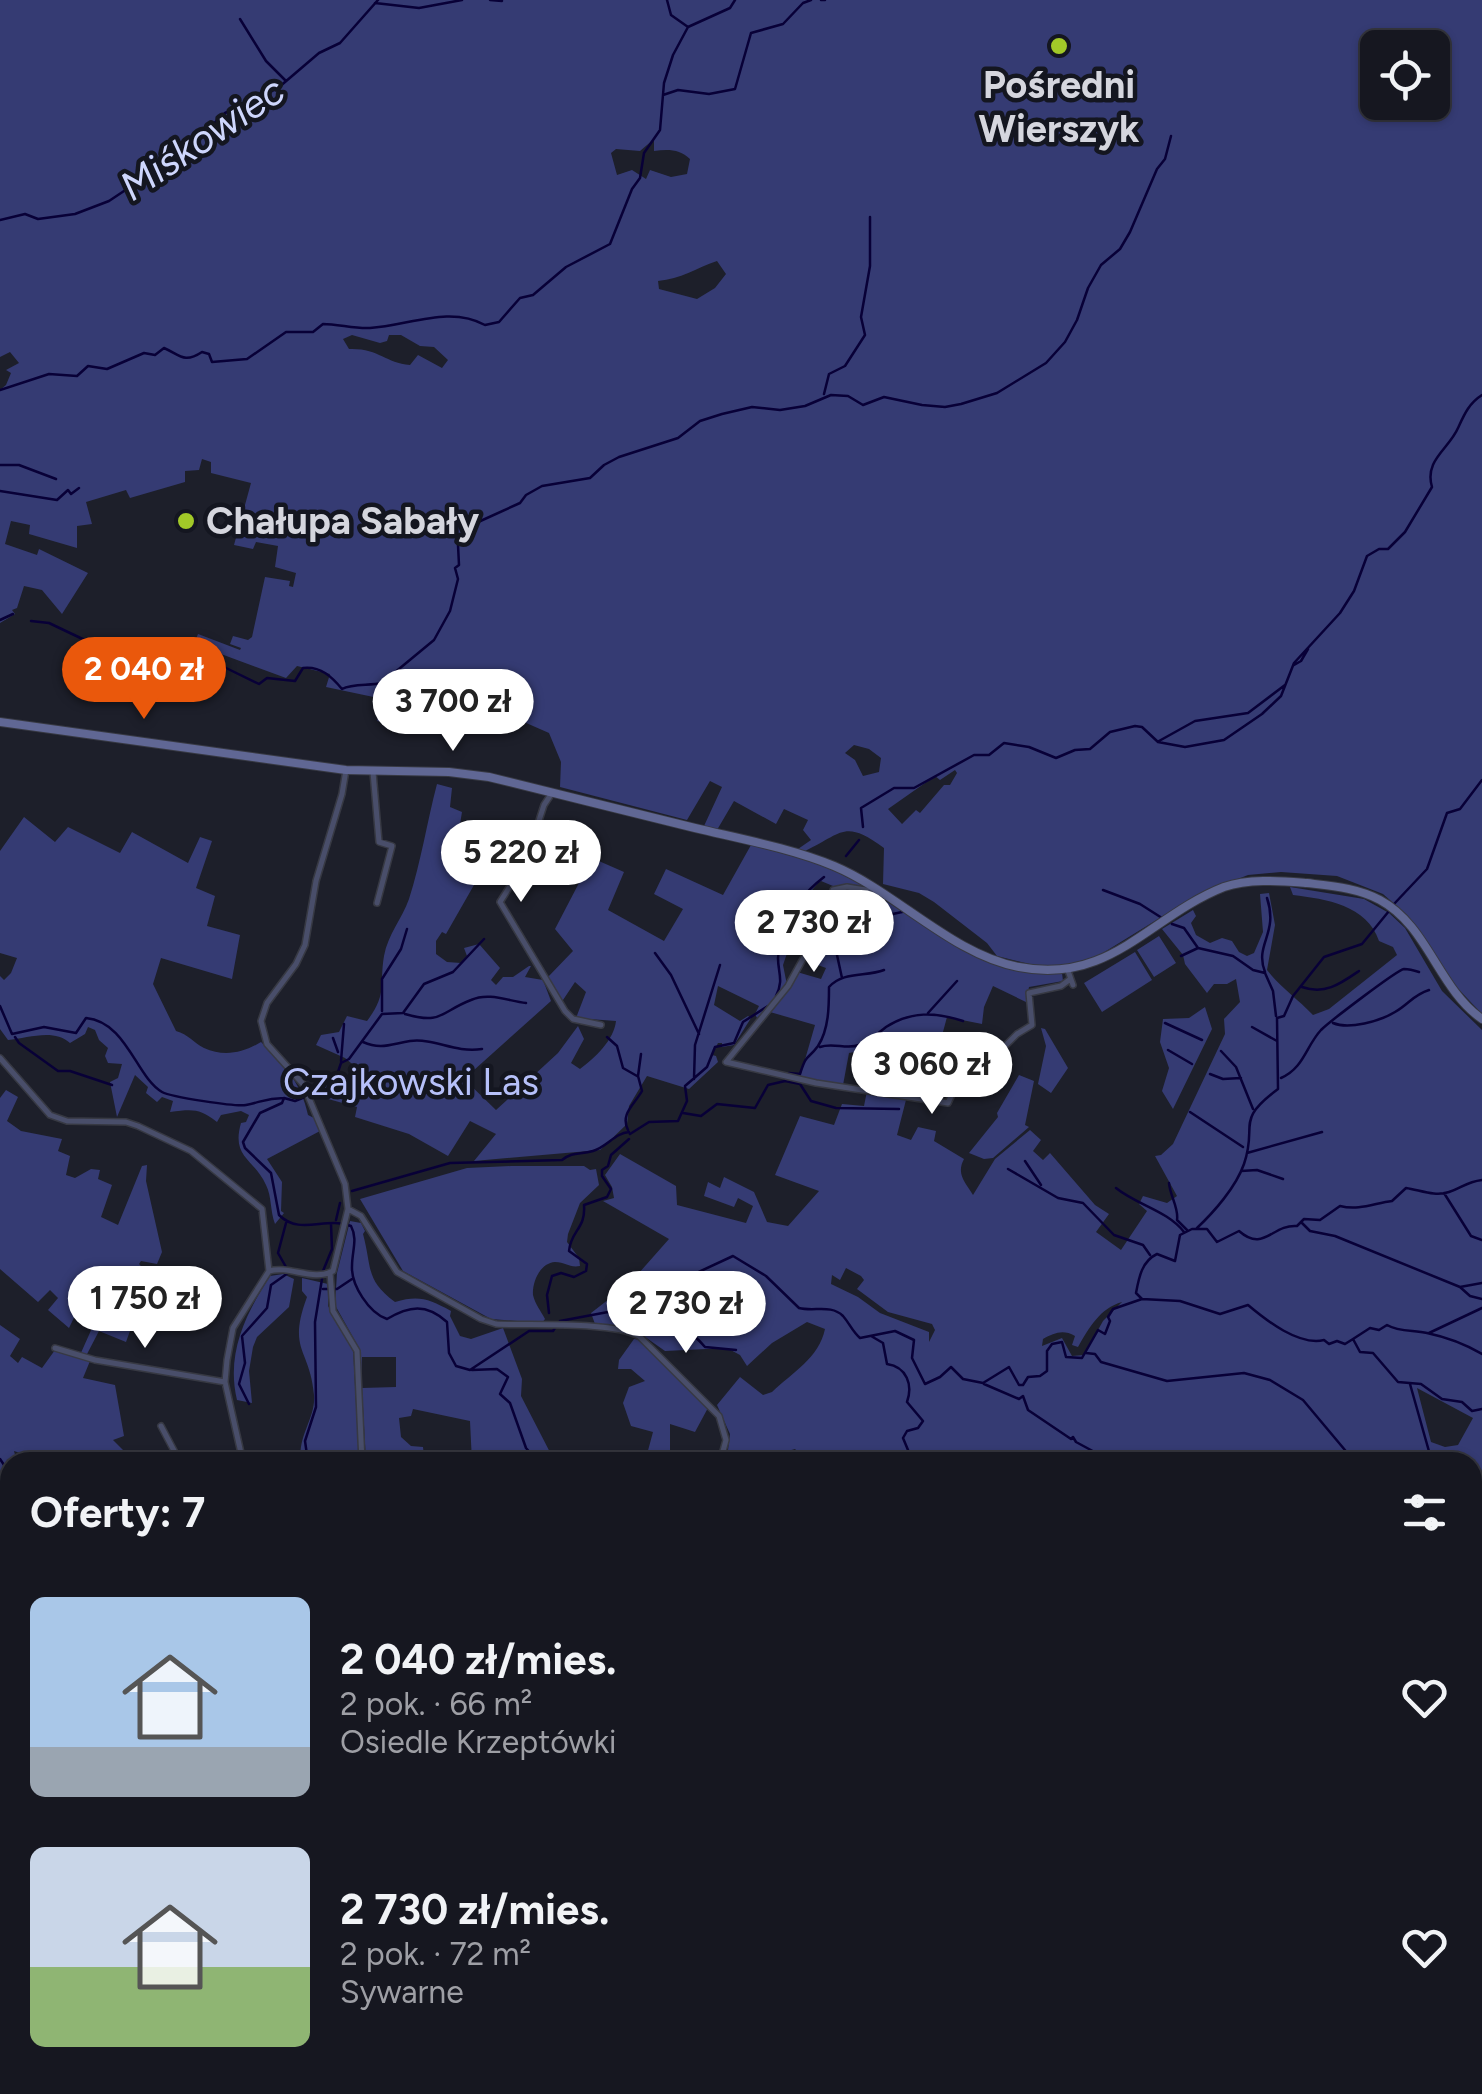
<!DOCTYPE html>
<html lang="pl">
<meta charset="utf-8">
<style>
:root{--surface:#161720;--page:#23242d;--text:#f1f3f6;--muted:#9e9fa5;--line:#35363e;--accent:#ea580c}
body{margin:0;font-family:Figtree,sans-serif;background:var(--page);color:var(--text);height:100vh;display:flex;flex-direction:column;font-size:38px;white-space:nowrap}
*{box-sizing:border-box;margin:0}
p{font-size:32px;color:var(--muted)}
.icon{flex:none;width:55px;height:55px;fill:none;stroke:currentColor;stroke-width:2;stroke-linecap:round;stroke-linejoin:round}
.map{position:relative;flex:1;overflow:hidden}
.drawer{position:absolute;left:0px;top:1452px;width:1482px;height:642px;display:flex;flex-direction:column;background:var(--surface);border-radius:30px 30px 0 0;box-shadow:0 2px 8px #0004,0 0 0 2px var(--line)}
.drawer>*{flex:none}
.buttons{position:absolute;left:1360px;top:30px;display:grid;gap:20px}
.buttons a{display:grid;place-items:center;width:90px;height:90px;border-radius:15px;background:var(--surface);box-shadow:0 2px 8px #0004,0 0 0 2px var(--line);font-size:50px}
.price{position:absolute;translate:-50% -85px;padding:0 22px;border-radius:35px;background:#fff;color:#222;font-size:32px;line-height:65px;filter:drop-shadow(0 2px 5px #0008)}
.price::after{content:'';position:absolute;left:50%;top:60px;width:30px;height:22px;margin-left:-15px;background:inherit;clip-path:polygon(0 0,100% 0,50% 100%)}
.price.on{background:var(--accent);color:#fff}
ul{padding:0;list-style:none}
li{display:flex;align-items:center;gap:30px;height:250px;padding:0 30px}
li span{display:grid;place-items:center;flex:none;width:280px;height:200px;border-radius:15px;color:#555}
li>.icon{margin-inline-start:auto}
span .icon{width:120px;height:120px;fill:#fffc;stroke-width:1}
li b{font-size:42px}
h2{display:flex;justify-content:space-between;align-items:center;height:120px;padding:0 30px;font-size:42px}
.map>svg:first-child{display:block}
.green{fill:#353b73;fill-rule:evenodd}
.lines{fill:none;stroke-linecap:round;stroke-linejoin:round}
.stream{stroke:#080037;stroke-width:2.5}
.minor-casing{stroke:#373943;stroke-width:8}
.tertiary-casing{stroke:#373943;stroke-width:9}
.secondary-casing{stroke:#373943;stroke-width:10}
.minor{stroke:#494e6a;stroke-width:5}
.tertiary{stroke:#494e6a;stroke-width:6}
.secondary{stroke:#606794;stroke-width:8}
.poi-dot{fill:#a2c928;stroke:#141620;stroke-width:4}
.labels{text-anchor:middle;dominant-baseline:central;stroke-width:9;stroke-linejoin:round;paint-order:stroke}
.poi-label{font-size:38px;font-weight:bold;fill:#d5d6de;stroke:#141620}
.park-label{font-size:38px;fill:#b6c0f9;stroke:#141620}
.water-label{font-size:40px;font-style:italic;fill:#ced6fc;stroke:#141620}
</style>
<div class="map">
<svg width="1482" height="2094" viewBox="0 0 1482 2094">
<rect width="100%" height="100%" fill="#1d1f2a"/>
<path class="green" d="M0,0H1482V1014L1450,980L1407,915L1383,894L1337,876L1281,872L1248,875L1197,895L1098,956L1069,964L1042,967L997,956L987,943L934,902L919,893L883,884L884,848C844,819 843,833 805,851L798,849L811,840L803,830L808,820L784,809L776,824L734,801L717,830L704,826L722,787L710,781L687,820L560,787L561,762L549,733L437,684L427,690L407,727L377,721L383,699L326,687L330,674L297,666L286,678L194,644L198,634L240,650L241,648L230,644L233,636L248,640L252,637L265,577L290,581L289,586L293,587L296,573L275,567L278,546L256,542L253,549L234,545L251,483L211,473V462L202,459L199,470L185,471V482L130,498L126,490L86,502L92,524L77,526V548L29,534L30,525L11,521L5,544L37,555L39,549L88,573L62,614L42,590L24,586L17,608L12,610L15,614L0,623V390L6,385L11,373L6,370L19,363L10,352L0,357ZM1378,48H1432V102H1378ZM654,139V151C668,149 680,149 690,159L687,174L671,177L650,170L646,179L632,170L617,175L611,153L616,149L640,151ZM717,261L726,274L715,288L697,299L659,289L658,281C681,279 696,268 717,261ZM352,335L380,343L387,341L389,335H401L420,346L434,347L448,360L442,368L418,355L410,365C385,363 379,348 349,349L343,339ZM854,745L869,749L881,758L879,772L863,776L855,760L845,753ZM955,770L957,773L950,785H944L920,813L916,810L902,824L888,809L935,776L940,780Z
M437,784L452,788L450,807L462,812L460,824L483,831L482,850L467,860L463,874L471,880L483,857H490L446,934L442,932L436,941V954L447,962L461,963L467,956L464,948L479,944L500,968L491,980L496,985L503,977H513L529,966H531L525,977L543,980L551,1001L464,1079L496,1110L558,1053L578,1026L584,1039L571,1063L580,1069C595,1058 614,1040 616,1021L576,1018L586,992L575,982L561,1003L548,977L573,951L555,929L592,858L624,872L608,910L664,941L683,909L654,894L666,869L723,895L751,845L818,863L874,890L833,886L821,881L818,883L802,902L827,907L813,937L794,933L783,965L787,985L757,1018L755,1014L759,1006L718,986L714,1005L740,1021L748,1016L751,1018L734,1045L722,1047V1043H718L712,1055L716,1056L718,1062L689,1089L647,1076L629,1106L627,1124L600,1150L474,1161L496,1134L470,1121L448,1156L409,1134L355,1117L357,1107L321,1097L329,1078L350,1082L357,1068L345,1058L316,1045L321,1035L339,1032L347,1016L367,1021C388,993 379,985 384,956C388,934 402,919 409,899C421,862 427,822 437,784Z
M24,817L55,842L68,827L120,853L132,832L188,863L200,837L212,841L196,888L215,896L207,926L240,935L232,979L161,958L153,984L176,1031C188,1034 194,1043 204,1048C224,1057 243,1053 261,1042C284,1065 301,1082 308,1115L314,1118L320,1131L267,1159L282,1182L281,1211L284,1213L275,1224C270,1211 272,1197 266,1185C254,1158 231,1158 241,1123L246,1122L249,1115L241,1111L221,1115L217,1122C199,1109 195,1109 170,1112L173,1101L162,1097L157,1102L146,1093L148,1087L135,1075L117,1117L110,1082L118,1078L122,1064L108,1063L105,1056L108,1048L99,1040L95,1030L88,1027L85,1034L70,1043C54,1028 28,1038 8,1040L0,1029V976L4,980L11,973L17,958L0,953V851Z
M1290,887L1364,899L1389,913L1405,928L1442,991L1482,1030V1485L1473,1477L1472,1462H808L795,1449L788,1451L785,1462H737L727,1458L730,1434L717,1405L740,1377L763,1395L772,1392C792,1373 819,1358 825,1329L807,1322L772,1343L747,1366L740,1355L727,1348L665,1351L631,1327L595,1324L591,1313L631,1282L669,1239L603,1201L614,1198L612,1187L605,1175L620,1154L676,1186L677,1205L746,1223L753,1206L738,1198L734,1207L704,1196L708,1182L720,1188L724,1177L754,1192L767,1222L788,1226L819,1191L775,1175L800,1116L834,1125L842,1104L864,1106L867,1091L907,1096L897,1135L911,1140L918,1127L936,1131L934,1141L964,1159C956,1174 965,1182 973,1195L995,1159L1030,1130L1041,1140L1033,1151L1043,1160L1050,1153L1095,1205L1109,1214L1096,1232L1121,1250L1147,1211L1139,1204L1143,1196L1167,1203L1177,1196L1155,1156L1161,1155L1173,1144L1225,1034L1224,1019L1240,1002L1236,979L1227,984H1214L1207,993L1185,964L1183,955L1162,929L1193,910L1196,916L1191,923L1196,935L1210,943L1222,938L1232,941L1239,952L1247,956L1254,953L1263,932L1260,894L1269,893L1275,925L1267,970C1281,988 1298,999 1313,1015L1329,1009L1397,955L1393,947L1379,941C1367,905 1326,899 1293,895ZM846,1268L861,1276L864,1280L857,1289L888,1312L932,1324L935,1330L929,1342V1332L880,1313L858,1297L831,1284L832,1275L840,1280ZM1122,1302L1103,1321L1084,1355L1072,1356L1062,1338L1042,1346L1043,1339C1054,1333 1063,1329 1075,1336L1072,1345L1078,1347C1089,1328 1100,1308 1122,1302ZM1417,1388L1473,1418L1458,1445L1445,1447L1431,1442Z
M840,888C899,894 939,941 993,964C1015,973 1038,973 1062,973L1063,981L1029,987L1026,1002L993,986L984,1007L982,1024L947,1017L926,1095L870,1088L876,1048L849,1053L843,1085L800,1077L815,1025L770,1012L797,972L821,979L826,968L804,960L815,938L848,943L863,933L862,930L842,924L843,910L831,907L832,897Z
M1159,936L1176,963L1154,977L1137,950Z
M1135,952L1152,980L1102,1012L1084,983Z
M1205,1007L1212,1029L1173,1109L1162,1091L1169,1068L1160,1042L1163,1019L1189,1018Z
M1041,1028L1045,1029L1068,1068L1051,1093L1038,1084L1046,1046Z
M1019,1075L1034,1081L1025,1125L1029,1127L993,1158L984,1159L969,1153L998,1117L997,1113Z
M6,1090L18,1097L7,1121L21,1131L62,1139L58,1151L70,1156L66,1175L75,1178L91,1169L100,1170L98,1179L112,1185L101,1217L118,1225L142,1166L147,1165L146,1181L162,1252L157,1264L141,1261L139,1264L144,1269L143,1278L162,1290L150,1315L163,1320L177,1303L206,1311L202,1328L179,1322L175,1329L162,1325L160,1329L134,1320L126,1342L99,1331L86,1356L80,1355L105,1299L87,1291L69,1328L48,1310L58,1298L50,1290L38,1302L0,1269V1098Z
M511,1166H584L590,1170L596,1169L599,1185L580,1203L568,1234L567,1242L579,1258L580,1266C569,1268 566,1262 555,1262C540,1263 532,1282 533,1295C535,1304 541,1311 545,1319L542,1323L491,1319L403,1271L360,1199L467,1168Z
M350,1221L361,1223L365,1231L363,1234C372,1267 365,1280 395,1302C419,1295 429,1299 451,1311L450,1316L460,1336L471,1339L503,1328L522,1379L521,1396L555,1462H472L470,1421L413,1409L411,1416L399,1418L401,1437L411,1446L423,1447L424,1456L390,1462L388,1453L368,1456V1462H366L362,1388L396,1387V1357H362L361,1383L359,1348L335,1305L337,1273Z
M283,1274L294,1279L289,1307L257,1337L253,1347L249,1371L252,1403L237,1400C226,1354 245,1315 270,1276Z
M302,1278L328,1284V1306L353,1348L359,1462H301C297,1436 316,1418 314,1395C310,1348 287,1351 307,1297L302,1291Z
M0,1325L20,1339L10,1356L18,1363L22,1357L42,1368L55,1350L90,1361L83,1378L115,1385L124,1436L113,1440L131,1458L129,1462H29L26,1455L14,1451L17,1462H10V1490L0,1482Z
M634,1339L640,1340L709,1406L695,1432L670,1424V1462H656L646,1458L653,1432L631,1426L623,1403L629,1387L645,1381L631,1369H618L619,1360Z
M1472,1667L1482,1673V1759L1473,1754Z
M10,1768V1931L3,1929L0,1933V1775Z
M1479,1789L1482,1792V2094H1257L1252,2085H1472V1794Z
M62,2085H278L282,2090L279,2094H63L57,2090Z
M1118,2085H1200L1204,2087L1186,2094H1122Z"/>
<g class="lines">
<path class="stream" d="M490,0L502,1
M667,0L671,15L688,27
M821,0H825
M375,3L419,8L462,0
M240,19L266,61L286,81
M663,95L678,90L709,94L735,89L751,33L783,24L803,3L811,0
M134,185L153,174
M0,220L25,214L38,219L75,214L109,201L187,149L225,113L278,88L319,53L340,43L378,0
M0,390L49,374L77,376L88,366L107,369L144,353L155,355L164,348C180,355 184,364 202,352L209,354L212,362L247,359L286,332H313L323,324C338,324 355,329 370,328C408,326 449,305 485,325L499,322L520,298L533,295L566,267L610,244L632,189L640,178L644,153L660,130L664,83L673,55L688,27L730,8L735,0
M824,394L829,374L845,366L865,335L861,317L870,266V217
M0,465H19L56,479
M0,491L57,500L68,490L71,494L79,488
M0,620L13,614
M31,621L49,623L91,643L102,657L114,663L123,675L126,689L148,686
M1294,665L1301,661L1308,649
M156,688L162,679L183,673L189,679L203,678L224,667L259,684L267,678L295,681L303,668C321,666 332,677 342,689C353,683 369,686 382,683L434,640L450,611L458,579L455,568L459,565L458,545L465,528L520,503L526,495L542,486L590,478L604,465L619,457L678,438L700,421L722,414L752,407L780,410L805,406L831,395L848,396L863,405L884,397L922,405L945,407L961,404L997,393L1046,363L1065,342L1077,320L1088,288L1101,265L1120,249L1130,232L1157,169L1165,159L1171,136
M1159,741L1195,721L1248,713L1285,685
M863,827L861,808L894,788H914L974,755H989L1004,743L1029,747L1056,758L1075,750L1090,749L1110,732L1135,726L1142,727L1158,742L1185,747L1224,740L1262,714L1281,696L1294,663L1340,613L1354,591L1367,556L1379,549H1388L1405,532L1432,487C1424,460 1449,449 1458,428C1464,415 1469,403 1482,395
M846,856L859,840
M1103,890L1140,904L1162,918
M1394,904L1427,869L1447,813L1460,809L1482,780
M1172,924L1184,928L1198,948L1233,956L1253,970L1265,973L1273,991L1276,1016
M655,953L671,975L699,1034
M1181,956L1198,948
M1265,972C1254,944 1279,934 1267,898
M842,978L837,955L864,930L865,920L902,912
M1302,987C1325,995 1340,984 1359,971
M776,996C784,980 778,973 778,958C778,944 788,940 791,929C798,902 801,895 824,877
M0,1006L12,1034L44,1027L76,1033L86,1018C127,1022 136,1077 162,1092C171,1097 236,1107 246,1105C262,1102 265,1098 284,1098L282,1103L260,1113L243,1142L245,1148L271,1173L279,1215C300,1236 326,1216 351,1226C358,1239 352,1251 352,1266C351,1285 369,1313 387,1319C409,1306 426,1303 447,1322L449,1353L456,1366L470,1370L529,1331H553L555,1328
M382,1011V979L401,949L407,929
M928,1013L957,981
M405,1014C442,1025 440,1012 471,1000C489,992 508,1001 526,1003
M1165,1023L1202,1040
M1333,1023C1349,1030 1380,1021 1395,1012C1409,1004 1413,995 1429,990
M1252,1027L1277,1041
M15,1037L19,1043L58,1071H70L112,1085
M607,1037L617,1046L623,1068L637,1076
M333,1038L338,1052
M363,1042C381,1050 391,1044 410,1041C436,1038 453,1053 482,1049
M820,1047C833,1042 847,1050 859,1045C869,1042 878,1033 886,1027C911,1011 935,1012 963,1021
M1168,1050L1192,1064
M1221,1051L1236,1067L1253,1109
M341,1061L344,1024
M1210,1074L1223,1079L1241,1078
M1281,1078C1304,1068 1306,1046 1321,1030C1329,1022 1397,970 1404,969C1407,969 1416,971 1419,972
M694,1079L695,1045L720,965
M785,1081L789,1073L800,1074C807,1052 807,1061 818,1046C829,1029 829,1006 829,987C843,971 866,977 884,970
M312,1095L331,1093L341,1063L349,1059L382,1014L403,1013L424,984L453,972L484,939
M284,1098L295,1101L305,1097
M1190,1112L1243,1147
M683,1113L701,1116L717,1104L755,1108L768,1085L785,1081L800,1084L811,1101L836,1108L899,1109
M628,1130C620,1114 634,1105 642,1091L638,1076L641,1054
M630,1134L649,1122L678,1121L687,1101L685,1086L707,1067L715,1047L734,1043L743,1022L768,1006
M1247,1153L1322,1132
M1025,1161L1041,1185
M1008,1169L1058,1198L1083,1203L1114,1235L1143,1245L1150,1255
M1241,1171L1257,1170L1283,1179
M1169,1183C1170,1196 1179,1208 1177,1220L1187,1230
M1116,1188C1137,1205 1168,1211 1184,1232
M352,1191L450,1163L562,1160C573,1151 580,1155 593,1151C607,1147 615,1133 629,1132
M1444,1193L1471,1236L1482,1240
M336,1220L340,1203
M286,1223L278,1253L286,1267
M1302,1223L1310,1231L1335,1236L1460,1287L1470,1296L1482,1299
M1197,1228C1214,1212 1236,1187 1244,1164C1258,1123 1234,1122 1278,1089L1277,1018L1284,1016L1293,996L1324,957L1362,944L1389,911
M323,1271L332,1249L331,1224
M1460,1287L1482,1283
M323,1289H337L352,1279
M1142,1299L1136,1293C1139,1277 1142,1261 1157,1254L1175,1261L1180,1235L1192,1229H1207L1217,1242L1239,1231C1264,1253 1272,1224 1297,1226L1304,1219L1320,1220L1340,1206C1359,1211 1375,1203 1392,1201L1406,1188C1420,1190 1435,1197 1449,1192C1462,1188 1466,1182 1482,1180
M628,1309L646,1326C676,1331 682,1320 705,1347L736,1350
M549,1313L547,1295L552,1276L561,1273L574,1277L586,1271L587,1264L569,1251C571,1230 586,1229 584,1205L607,1197L611,1189L602,1176V1170L608,1166L611,1155L629,1139
M560,1321L608,1312L622,1313L631,1297L643,1286L690,1276L733,1256L766,1276L799,1308C814,1312 831,1304 843,1316C850,1324 852,1331 860,1338L895,1331L914,1340L912,1358L925,1384L940,1377L951,1367L963,1379L983,1383L1009,1367L1019,1385H1023L1028,1377L1040,1376L1047,1371V1351L1052,1344L1062,1342L1066,1357L1082,1358L1098,1330L1105,1334L1110,1321L1108,1317L1113,1309L1142,1299L1180,1301L1220,1314L1248,1305C1267,1321 1299,1346 1324,1340L1329,1344L1337,1341L1345,1344L1353,1339L1360,1352L1373,1353L1398,1382L1421,1384L1442,1399L1462,1402L1472,1411L1482,1409
M1429,1333L1482,1308
M871,1336L883,1343L887,1364C907,1367 913,1385 907,1402L923,1421L918,1428L907,1431L903,1438L913,1462
M1353,1339L1370,1328L1379,1330L1387,1325C1399,1332 1413,1330 1427,1333C1446,1337 1465,1344 1482,1354
M1086,1353L1095,1354L1101,1362L1167,1381L1244,1373L1270,1380L1303,1400L1355,1462
M472,1370L497,1369L508,1377L500,1394L510,1403L526,1448L538,1462
M984,1384L1019,1399L1023,1396L1028,1410L1071,1439L1073,1437L1076,1442L1113,1462
M1410,1384L1432,1462
M249,1404L239,1384L245,1363L242,1336L267,1308L271,1285L288,1273
M0,1459L10,1474
M308,1462L305,1441L316,1407L315,1322L322,1279
M1472,1791L1482,1798
M0,1793L10,1786
M1472,1873L1482,1879
M8,1927L10,1913
M1472,2014L1482,2013
M311,2094L320,2085
M528,2094L536,2092L540,2085"/>
<g class="minor-casing">
<path id="minor" d="M373,772L379,842L392,846L377,903
M552,793L544,805L526,861L500,902L565,1011L573,1019L601,1025
M878,892L847,887L833,890L824,921L788,986L726,1062L816,1083L948,1103L959,1079L986,1065L1017,1034L1032,1025L1029,993L1061,986L1069,980
M1067,968L1073,985
M0,1058L50,1115L67,1121L126,1122L138,1126L191,1151L262,1209L269,1271
M348,1209L361,1216L397,1272L481,1319L496,1324C530,1326 612,1321 639,1336L719,1416L726,1440L720,1462
M330,1273L333,1311L357,1351L362,1462
M55,1348L95,1360L225,1382
M161,1426L180,1462
M243,1462L225,1382L227,1360L233,1328L269,1271C290,1265 313,1282 333,1271L348,1209L345,1184L303,1084L267,1044L261,1021L267,1003L296,964L305,945L316,881L342,794L346,770
M1472,1757L1482,1761
M0,1972L10,1982
M0,1999L10,1996
M422,2085L424,2094
M693,2085L695,2094
M1022,2085L1027,2094
M351,2094L361,2085
M599,2094L615,2085
M935,2094L942,2085
M1194,2094L1211,2089L1219,2094"/>
</g>
<g class="tertiary-casing">
<path id="tertiary" d="M0,1540L10,1546
M1472,1572L1482,1565
M817,2085L834,2094
M1062,2085L1064,2094
M50,2094L58,2085"/>
</g>
<g class="secondary-casing">
<path id="secondary" d="M0,722L346,770L449,772L489,777C558,794 626,811 695,828C741,839 790,848 834,866C896,892 953,955 1019,967C1110,985 1150,916 1224,887C1249,878 1281,881 1307,883C1332,886 1358,888 1380,900C1428,926 1438,988 1482,1019"/>
</g>
<use href="#minor" class="minor"/>
<use href="#tertiary" class="tertiary"/>
<use href="#secondary" class="secondary"/>
</g>
<g class="poi-dot">
<circle cx="1059" cy="46" r="10"/>
<circle cx="186" cy="521" r="10"/>
</g>
<g class="labels">
<g class="poi-label">
<text x="1059" y="85">Pośredni<tspan x="1059" dy="44">Wierszyk</tspan></text>
<text x="206" y="521" text-anchor="start">Chałupa Sabały</text>
</g>
<g class="park-label">
<text x="411" y="1082">Czajkowski Las</text>
</g>
<g class="water-label">
<text transform="translate(202 138) rotate(-34)">Miśkowiec</text>
</g>
</g>
</svg>
<div class="buttons">
<a><svg class="icon" aria-label="locate" viewBox="0 0 24 24"><circle cx="12" cy="12" r="6"/><path d="M12 2v4M12 18v4M2 12h4M18 12h4"/></svg></a>
</div>
<b class="price on" style="left:144px;top:722px">2 040 zł</b>
<b class="price" style="left:453px;top:754px">3 700 zł</b>
<b class="price" style="left:521px;top:905px">5 220 zł</b>
<b class="price" style="left:814px;top:975px">2 730 zł</b>
<b class="price" style="left:932px;top:1117px">3 060 zł</b>
<b class="price" style="left:145px;top:1351px">1 750 zł</b>
<b class="price" style="left:686px;top:1356px">2 730 zł</b>
<section class="drawer">
<h2>Oferty: 7<svg class="icon" aria-label="filters" viewBox="0 0 24 24"><path d="M4 7h16M4 17h16"/><circle cx="9" cy="7" r="2"/><circle cx="15" cy="17" r="2"/></svg></h2>
<ul>
<li><span style="background:linear-gradient(#a9c7e8 75%,#9aa5b1 0)"><svg class="icon" aria-label="home" viewBox="0 0 24 24"><path d="M3 11l9-7 9 7M6 9v11h12V9"/></svg></span><div><b>2 040 zł/mies.</b><p>2 pok. · 66 m²</p><p>Osiedle Krzeptówki</p></div><svg class="icon" aria-label="heart" viewBox="0 0 24 24"><path d="M12 20l-8-8c-3-5 5-10 8-4 3-6 11-1 8 4z"/></svg></li>
<li><span style="background:linear-gradient(#c9d6e8 60%,#8fb573 0)"><svg class="icon" aria-label="home" viewBox="0 0 24 24"><path d="M3 11l9-7 9 7M6 9v11h12V9"/></svg></span><div><b>2 730 zł/mies.</b><p>2 pok. · 72 m²</p><p>Sywarne</p></div><svg class="icon" aria-label="heart" viewBox="0 0 24 24"><path d="M12 20l-8-8c-3-5 5-10 8-4 3-6 11-1 8 4z"/></svg></li>
</ul>
</section>
</div>
